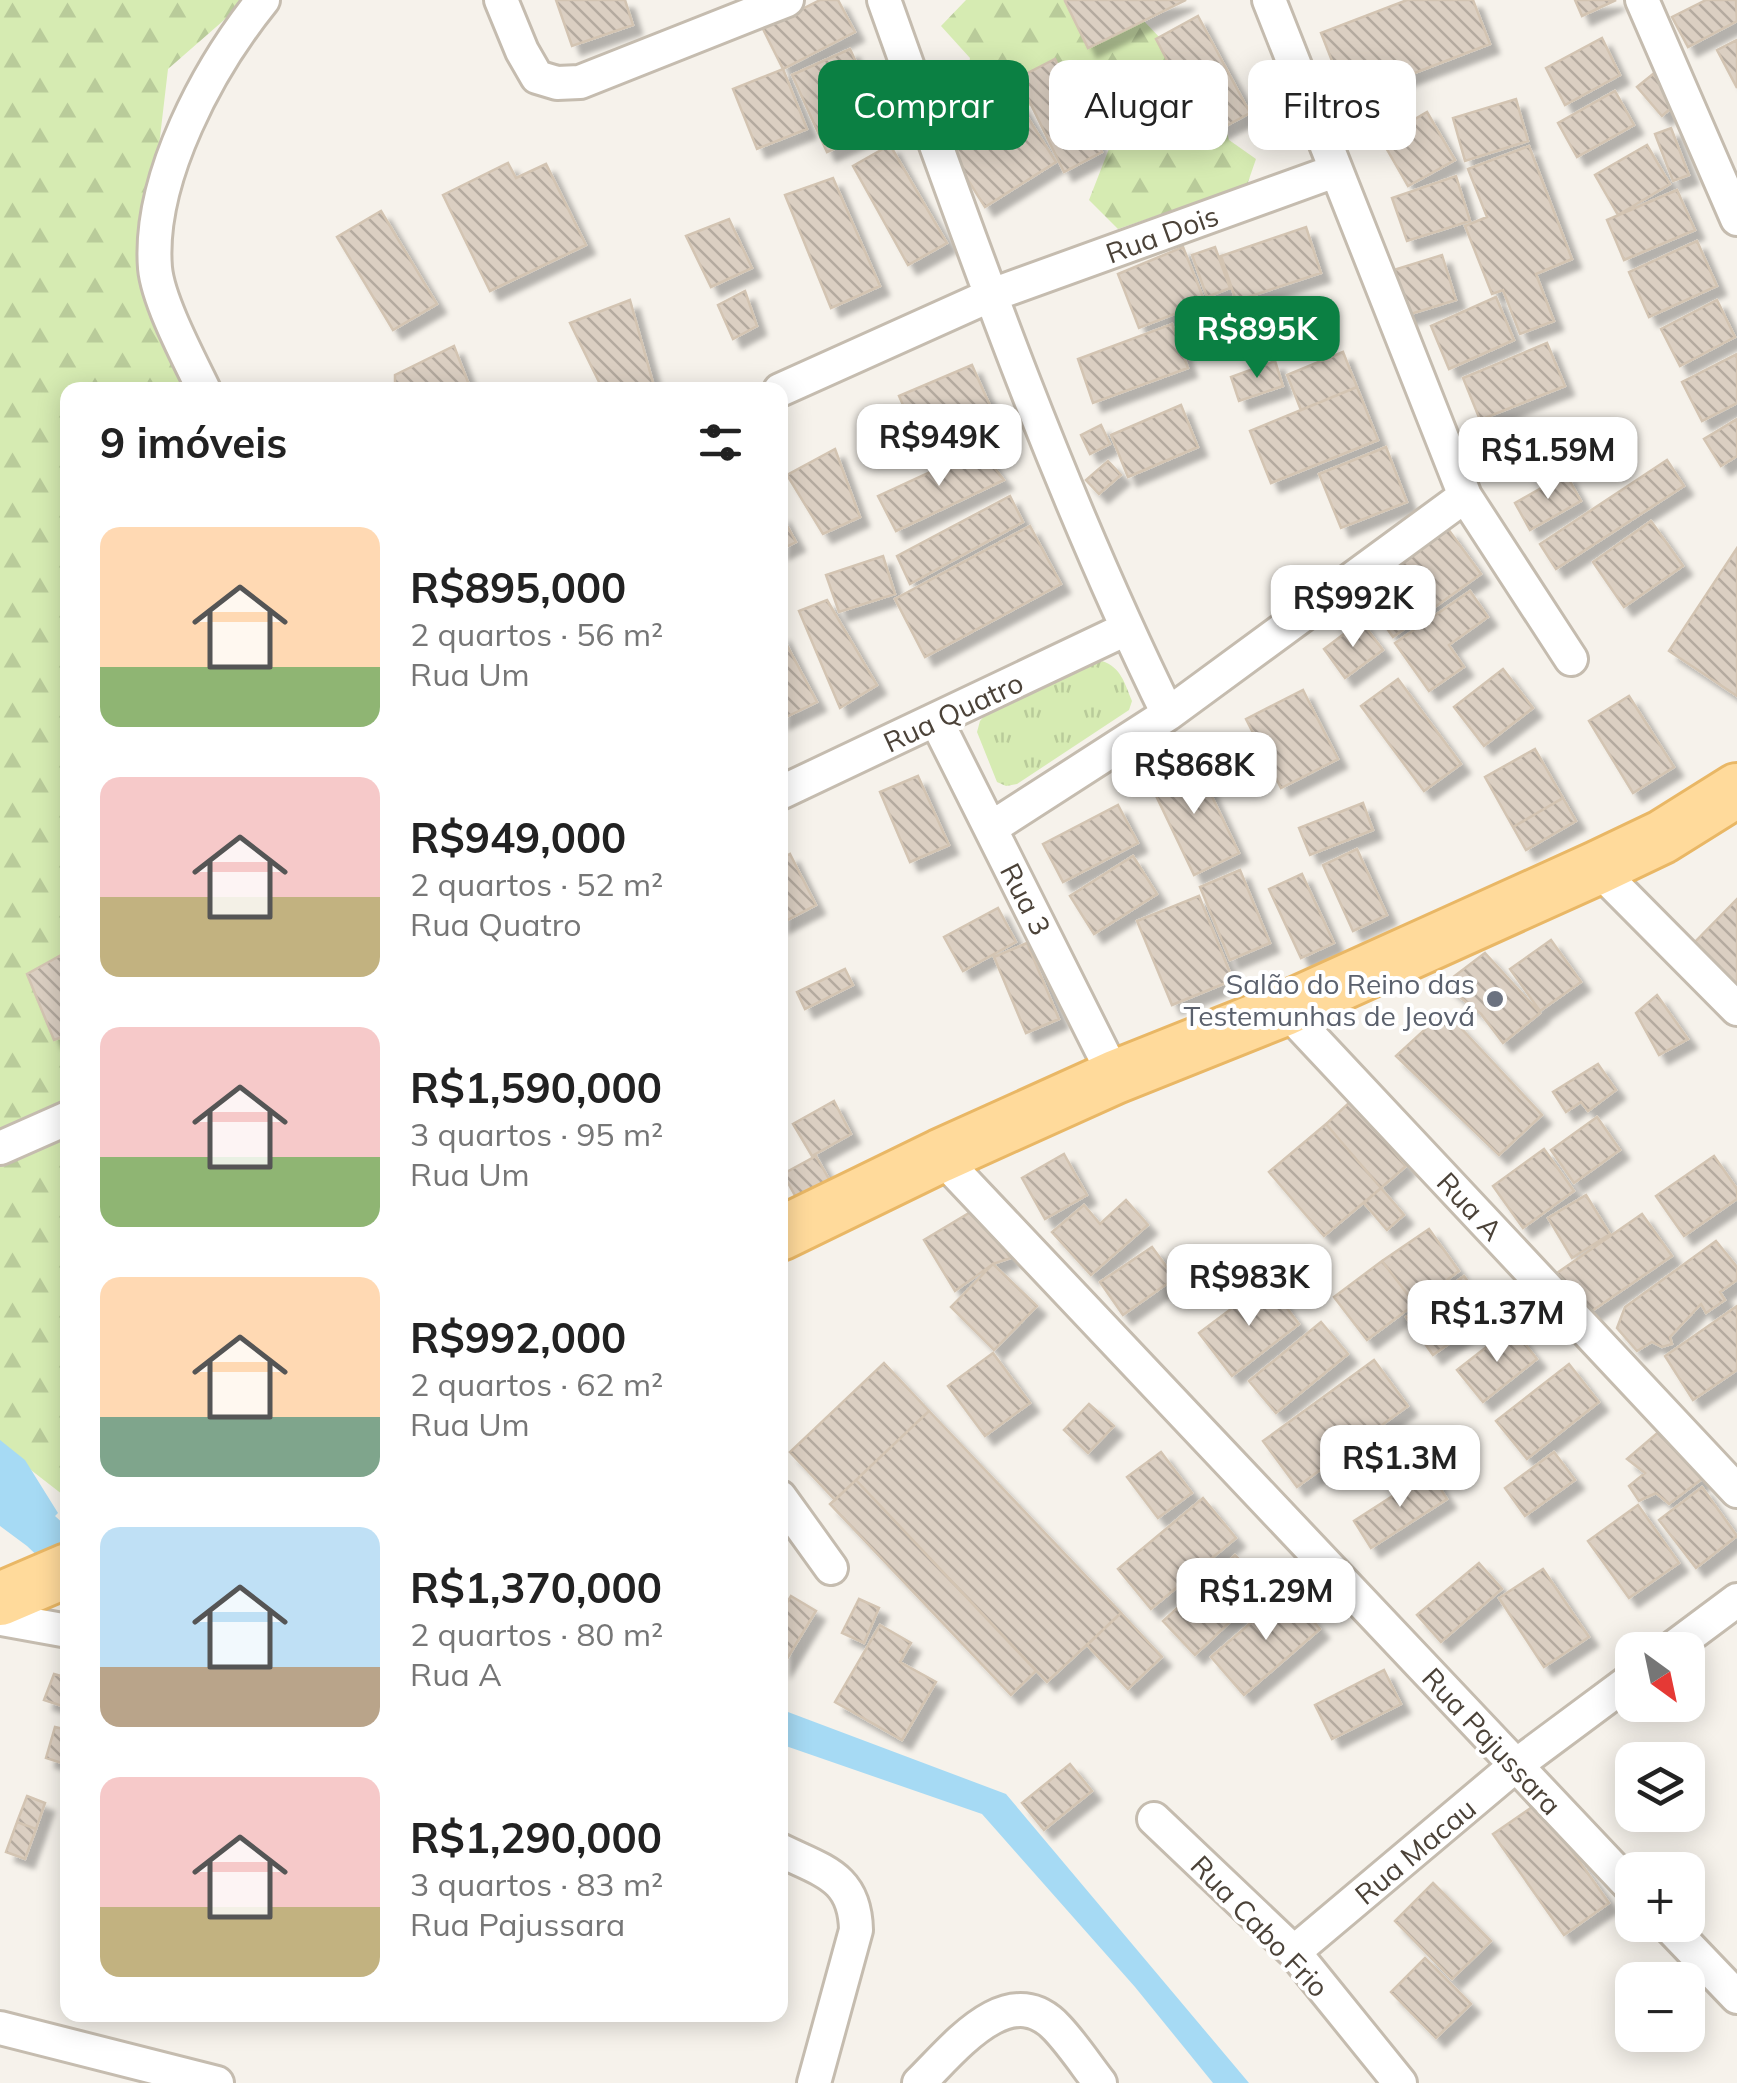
<!DOCTYPE html>
<html lang="pt">
<meta charset="utf-8">
<style>
:root{--surface:#fff;--page:#f6f6f6;--text:#222;--muted:#767676;--accent:#0b8043}
body{margin:0;font-family:Mulish,sans-serif;background:var(--page);color:var(--text);height:100vh;display:flex;flex-direction:column;font-size:38px;white-space:nowrap}
*{box-sizing:border-box;margin:0}
p{font-size:32px;color:var(--muted)}
.icon{flex:none;width:55px;height:55px;fill:none;stroke:currentColor;stroke-width:2;stroke-linecap:round;stroke-linejoin:round}
.map{position:relative;flex:1;overflow:hidden}
.details{position:absolute;left:60px;top:382px;width:728px;height:1640px;display:flex;flex-direction:column;background:var(--surface);border-radius:20px;box-shadow:0 5px 25px #0003}
.details>*{flex:none}
.guide{position:absolute;left:818px;top:60px;width:768px;height:90px;display:flex;gap:20px}
.needle{width:65px;rotate:147deg}
.buttons{position:absolute;left:1615px;top:1632px;display:grid;gap:20px}
.buttons a{display:grid;place-items:center;width:90px;height:90px;border-radius:20px;background:var(--surface);box-shadow:0 5px 25px #0003;font-size:50px}
.price{position:absolute;translate:-50% -85px;padding:0 22px;border-radius:20px;background:#fff;color:#222;font-size:32px;line-height:65px;filter:drop-shadow(0 2px 5px #0008)}
.price::after{content:'';position:absolute;left:50%;top:60px;width:30px;height:22px;margin-left:-15px;background:inherit;clip-path:polygon(0 0,100% 0,50% 100%)}
.price.current{background:var(--accent);color:#fff}
ul{padding:0;list-style:none}
li{display:flex;align-items:center;gap:30px;height:250px;padding:0 40px}
li span{display:grid;place-items:center;flex:none;width:280px;height:200px;border-radius:20px;color:#555}
li>.icon{margin-inline-start:auto}
span .icon{width:120px;height:120px;fill:#fffc;stroke-width:1}
li b{font-size:42px}
h2{display:flex;justify-content:space-between;align-items:center;height:120px;padding:0 40px;font-size:42px}
.tag{padding:0 35px;border-radius:20px;background:var(--surface);box-shadow:0 5px 25px #0003;font-size:35px;line-height:90px}
.tag.current{background:var(--accent);color:#fff}
.map>svg:first-child{display:block}
.grass{fill:url(#grass-tufts)}
.forest{fill:url(#forest-firs)}
.water{fill:#a6daf4}
.building{fill:url(#building-back-hatch);stroke:#d3c4b2;stroke-width:2.5;filter:url(#shadow)}
.lines{fill:none;stroke-linecap:round;stroke-linejoin:round}
.minor-casing{stroke:#c5bcaf;stroke-width:38}
.primary-casing{stroke:#e9b765;stroke-width:58}
.minor{stroke:#fff;stroke-width:32}
.primary{stroke:#ffda9b;stroke-width:52}
.worship-dot{fill:#6b7280;stroke:#fff;stroke-width:4}
.labels{text-anchor:middle;dominant-baseline:central;stroke-width:8;stroke-linejoin:round;paint-order:stroke}
.street-label{font-size:28px;fill:#4b4238;stroke:#fff}
.worship-label{font-size:28px;fill:#5b616d;stroke:#fff;text-anchor:end}
</style>
<div class="map">
<svg width="1737" height="2083" viewBox="0 0 1737 2083">
<defs>
<pattern id="grass-tufts" width="24" height="20" patternUnits="userSpaceOnUse" patternTransform="scale(2.5)"><rect width="24" height="20" fill="#d6ebb2"/><path d="M3 7l-1-3M5 7V3M7 7l1-3M15 17l-1-3M17 17v-4M19 17l1-3" fill="none" stroke="#b9cb9a"/></pattern>
<pattern id="forest-firs" width="22" height="20" patternUnits="userSpaceOnUse" patternTransform="scale(2.5)"><rect width="22" height="20" fill="#d6ebb2"/><path d="M5 1l3.5 6h-7zM16 11l3.5 6h-7z" fill="#b9cb9a"/></pattern>
<pattern id="building-back-hatch" width="6" height="6" patternUnits="userSpaceOnUse" patternTransform="scale(2.5)"><rect width="6" height="6" fill="#dbcfc2"/><path d="M-1 5l2 2M0 0l6 6M5-1l2 2" fill="none" stroke="#b4aa9f"/></pattern>
<filter id="shadow"><feDropShadow dx="9" dy="9" stdDeviation="2.5" flood-color="#0004"/></filter>
</defs>
<rect width="100%" height="100%" fill="#f6f2eb"/>
<path class="grass" d="M1102,661C1121,667 1125,684 1132,701L1129,710L1017,784L1006,786L997,782L977,732L980,721L993,706Z"/>
<path class="forest" d="M0,0H247L168,69L143,282L196,390H68L67,1498L0,1446Z
M966,0H1124L1218,99L1229,140L1256,159L1247,185L1118,229L1089,200L1114,136L1077,107L1074,69L1022,112L961,108L970,58L941,26Z"/>
<path class="water" d="M0,1440L25,1460L58,1513L55,1516L67,1527V1584L27,1546L0,1526Z
M780,1709L1006,1794L1249,2083H1213L1135,1987L982,1814L780,1744Z"/>
<path class="building" d="M556,0H625L633,25L572,46Z
M820,0H838L855,32L783,69L763,29Z
M1067,0H1186L1088,48L1065,1Z
M1407,0H1473L1490,44L1347,99L1321,33Z
M1575,0H1616L1582,16Z
M1706,0H1736L1737,21L1688,47L1672,17Z
M1198,16L1250,113L1207,136L1156,39Z
M1602,38L1620,75L1565,105L1546,68Z
M1737,40V88L1717,50Z
M850,49L885,126L827,152L792,75Z
M1055,59L1102,152L1064,172L1018,78Z
M783,69L807,129L757,149L733,89Z
M1653,74L1677,103L1662,116L1637,87Z
M1615,91L1634,125L1577,157L1558,123Z
M1516,99L1528,141L1465,161L1453,118Z
M1018,102L1056,162L985,207L947,147Z
M1427,112L1455,160L1408,186L1381,139Z
M1671,128L1689,175L1673,181L1655,134Z
M890,145L947,243L908,265L853,166Z
M1647,145L1670,184L1618,215L1595,175Z
M1529,146L1572,259L1536,274L1554,321L1520,334L1503,290L1492,294L1465,226L1487,217L1468,169Z
M508,163L516,178L546,164L586,245L490,291L443,195Z
M1456,176L1470,221L1407,241L1392,198Z
M833,178L880,286L831,308L785,195Z
M1677,190L1695,230L1624,260L1607,220Z
M381,211L437,304L393,330L337,237Z
M729,219L752,268L711,287L686,236Z
M1306,227L1321,273L1236,301L1221,256Z
M1697,241L1717,286L1649,317L1629,272Z
M1183,247L1205,302L1139,328L1118,274Z
M1215,247L1230,288L1207,297L1192,255Z
M1442,255L1456,300L1401,317L1387,272Z
M745,291L757,326L733,339L718,305Z
M1496,297L1514,340L1449,369L1431,326Z
M630,300L655,390H603L570,323Z
M1717,300L1735,337L1680,366L1661,329Z
M1172,324L1188,368L1093,403L1078,359Z
M1547,343L1565,386L1480,420L1463,378Z
M454,346L471,390H395V375Z
M1343,352L1357,387L1301,410L1287,375Z
M1737,354V403L1702,421L1682,382Z
M1275,361L1283,386L1239,401L1231,377Z
M972,365L995,417L923,450L899,396Z
M1357,387L1378,440L1271,483L1250,431Z
M1181,405L1198,447L1128,477L1111,435Z
M1737,419V456L1721,466L1704,439Z
M1101,425L1110,444L1090,454L1081,435Z
M1386,447L1407,502L1341,528L1319,474Z
M835,449L860,517L823,534L787,475Z
M980,449L1004,480L896,531L878,496Z
M1667,460L1684,486L1556,569L1540,544Z
M1108,461L1121,475L1099,494L1086,480Z
M1566,474L1581,501L1530,530L1515,503Z
M1010,496L1023,522L910,584L897,556Z
M780,513L796,542L780,550Z
M1651,521L1683,566L1624,607L1593,562Z
M1030,526L1061,584L925,657L895,599Z
M1448,529L1481,574L1393,637L1361,592Z
M1737,548V696L1669,651Z
M883,556L895,594L839,612L826,575Z
M1470,591L1488,617L1449,645L1464,667L1429,691L1395,643Z
M827,600L877,685L840,708L799,611Z
M1361,621L1383,650L1345,678L1324,649Z
M780,632L817,702L780,720Z
M1503,669L1533,708L1484,746L1454,707Z
M1398,679L1461,764L1424,791L1361,706Z
M1303,690L1338,759L1281,788L1246,719Z
M1629,696L1674,767L1633,793L1589,721Z
M1535,749L1563,798L1513,827L1485,777Z
M1194,759L1239,853L1194,875L1149,781Z
M918,776L949,845L910,862L880,792Z
M1563,798L1576,821L1526,850L1513,827Z
M1363,803L1373,830L1310,855L1299,828Z
M1118,805L1138,843L1063,882L1043,844Z
M1357,849L1387,915L1353,931L1323,865Z
M790,854L816,905L780,924V859Z
M1133,856L1157,894L1094,934L1070,896Z
M1240,870L1270,943L1230,960L1200,887Z
M1302,874L1334,943L1301,958L1269,889Z
M1199,896L1233,980L1172,1005L1137,921Z
M1737,899V988L1692,945Z
M998,908L1016,942L963,971L944,937Z
M1551,940L1581,982L1540,1011L1510,969Z
M1027,943L1059,1019L1026,1033L994,957Z
M1485,953L1540,1013L1503,1043L1481,1014L1444,984Z
M63,954L68,968V1035L54,1040L27,974Z
M845,969L853,985L805,1009L797,992Z
M1657,995L1688,1039L1659,1055L1636,1013Z
M1445,1011L1542,1115L1499,1155L1396,1056Z
M1598,1064L1616,1090L1588,1111L1581,1102L1566,1112L1553,1092Z
M834,1101L851,1134L812,1156L793,1124Z
M1351,1101L1406,1166L1381,1188L1326,1124Z
M1597,1117L1620,1150L1574,1183L1551,1150Z
M1326,1124L1381,1188L1324,1236L1269,1172Z
M1544,1149L1574,1191L1523,1228L1493,1186Z
M1064,1154L1087,1195L1045,1219L1022,1178Z
M816,1156L830,1181L797,1199L783,1174Z
M1714,1156L1737,1189V1199L1684,1236L1656,1196Z
M1381,1188L1404,1215L1387,1230L1364,1203Z
M1586,1195L1610,1234L1572,1258L1548,1218Z
M1126,1200L1148,1225L1091,1275L1052,1232L1084,1205L1100,1224Z
M979,1207L1010,1258L993,1264L955,1291L924,1240Z
M1642,1214L1672,1256L1586,1315L1557,1273Z
M1429,1229L1459,1271L1415,1304L1382,1261Z
M1716,1241L1737,1267V1280L1720,1292L1725,1300L1706,1313L1701,1304L1670,1337L1672,1344L1662,1347L1652,1342L1637,1351L1617,1328L1625,1307Z
M1152,1247L1175,1278L1123,1315L1100,1282Z
M1382,1261L1415,1304L1367,1340L1334,1297Z
M993,1264L1037,1306L994,1350L951,1307Z
M1464,1276L1491,1314L1433,1355L1406,1317Z
M1267,1282L1299,1324L1232,1376L1199,1333Z
M1737,1306V1370L1693,1400L1665,1356Z
M1321,1322L1348,1354L1276,1413L1249,1381Z
M1512,1327L1537,1359L1483,1402L1457,1370Z
M993,1353L1030,1403L985,1436L948,1386Z
M1374,1360L1408,1406L1297,1487L1263,1441Z
M884,1363L929,1411L835,1500L790,1452Z
M1569,1364L1599,1402L1527,1459L1496,1421Z
M1089,1404L1114,1426L1088,1453L1064,1430Z
M929,1411L1121,1613L1047,1682L856,1480Z
M1662,1429L1702,1479L1669,1504L1656,1493L1639,1501L1629,1486L1645,1473L1627,1459Z
M1161,1452L1192,1493L1158,1518L1127,1477Z
M1554,1452L1575,1480L1525,1516L1505,1488Z
M1430,1472L1447,1499L1371,1548L1354,1521Z
M856,1480L1036,1671L1011,1695L830,1504Z
M1702,1487L1737,1536L1696,1568L1659,1520Z
M1203,1498L1236,1538L1151,1609L1118,1569Z
M1638,1505L1679,1563L1629,1598L1588,1541Z
M1235,1555L1266,1588L1195,1655L1163,1621Z
M1479,1563L1502,1589L1441,1642L1417,1615Z
M1543,1569L1589,1637L1544,1667L1499,1598Z
M1288,1591L1320,1629L1244,1695L1211,1657Z
M791,1596L816,1611L782,1667L780,1614Z
M859,1599L879,1608L864,1643L842,1633Z
M1121,1613L1162,1657L1128,1689L1087,1645Z
M880,1625L911,1643L900,1662L936,1682L902,1740L835,1702Z
M1384,1670L1401,1704L1332,1739L1315,1705Z
M54,1674L68,1678V1708L44,1700Z
M55,1727L68,1730V1765L46,1758Z
M1070,1764L1092,1791L1044,1830L1022,1803Z
M27,1796L45,1803L36,1829L17,1822Z
M1538,1803L1609,1903L1564,1935L1493,1834Z
M17,1822L36,1829L25,1859L6,1852Z
M1433,1883L1491,1941L1452,1979L1395,1921Z
M1425,1958L1471,2004L1436,2038L1391,1992Z"/>
<g class="lines">
<g class="minor-casing">
<path id="minor" d="M501,0L522,51L537,77L557,83L580,82L787,0
M884,0C970,241 1055,484 1168,714
M1269,0L1465,496L1571,659
M1642,0L1737,219
M204,390C189,359 158,301 155,268C148,178 209,67 263,0
M780,390L989,296L1335,171
M936,720L1115,1077
M780,793L1126,629
M991,828L1168,714L1465,496
M1597,868L1737,1009
M1285,1009L1737,1491
M0,1148L68,1118
M940,1156L1632,1888
M780,1497L831,1568
M1,1619L68,1631
M1670,1650L1737,1600
M1154,1819L1294,1952L1400,2083
M780,1850C822,1871 855,1876 856,1930L814,2083
M1668,1925L1737,1997
M1294,1952L1515,1766L1632,1679
M0,2028L217,2083
M919,2083C953,2050 1009,1976 1057,2028C1073,2045 1086,2065 1100,2083"/>
</g>
<g class="primary-casing">
<path id="primary" d="M780,1234L940,1156L1115,1077L1285,1009L1597,868L1662,837L1737,790
M0,1599L68,1570"/>
</g>
<use href="#minor" class="minor"/>
<use href="#primary" class="primary"/>
</g>
<circle class="worship-dot" cx="1495" cy="999" r="10"/>
<g class="labels">
<g class="street-label">
<text transform="translate(1162 234) rotate(-20)">Rua Dois</text>
<text transform="translate(953 712) rotate(-25)">Rua Quatro</text>
<text transform="translate(1026 899) rotate(63)">Rua 3</text>
<text transform="translate(1470 1206) rotate(47)">Rua A</text>
<text transform="translate(1492 1741) rotate(47)">Rua Pajussara</text>
<text transform="translate(1415 1851) rotate(-40)">Rua Macau</text>
<text transform="translate(1260 1926) rotate(46)">Rua Cabo Frio</text>
</g>
<g class="worship-label">
<text x="1475" y="983">Salão do Reino das<tspan x="1475" dy="32">Testemunhas de Jeová</tspan></text>
</g>
</g>
</svg>
<div class="buttons">
<a><svg class="needle" viewBox="-14 -14 28 28"><path d="M0-13l5 13h-10z" fill="#e53935"/><path d="M0 13l5-13h-10z" fill="#767676"/></svg></a>
<a><svg class="icon" aria-label="layers" viewBox="0 0 24 24"><path d="M12 4l9 5-9 5-9-5zM3 14l9 5 9-5"/></svg></a>
<a>+</a>
<a>−</a>
</div>
<b class="price current" style="left:1257px;top:381px">R$895K</b>
<b class="price" style="left:939px;top:489px">R$949K</b>
<b class="price" style="left:1548px;top:502px">R$1.59M</b>
<b class="price" style="left:1353px;top:650px">R$992K</b>
<b class="price" style="left:1194px;top:817px">R$868K</b>
<b class="price" style="left:1249px;top:1329px">R$983K</b>
<b class="price" style="left:1497px;top:1365px">R$1.37M</b>
<b class="price" style="left:1400px;top:1510px">R$1.3M</b>
<b class="price" style="left:1266px;top:1643px">R$1.29M</b>
<div class="guide">
<a class="tag current">Comprar</a>
<a class="tag">Alugar</a>
<a class="tag">Filtros</a>
</div>
<section class="details">
<h2>9 imóveis<svg class="icon" aria-label="filters" viewBox="0 0 24 24"><path d="M4 7h16M4 17h16"/><circle cx="9" cy="7" r="2"/><circle cx="15" cy="17" r="2"/></svg></h2>
<ul>
<li><span style="background:linear-gradient(#ffd9b3 70%,#8fb573 0)"><svg class="icon" aria-label="home" viewBox="0 0 24 24"><path d="M3 11l9-7 9 7M6 9v11h12V9"/></svg></span><div><b>R$895,000</b><p>2 quartos · 56 m²</p><p>Rua Um</p></div></li>
<li><span style="background:linear-gradient(#f6c9c9 60%,#c2b280 0)"><svg class="icon" aria-label="home" viewBox="0 0 24 24"><path d="M3 11l9-7 9 7M6 9v11h12V9"/></svg></span><div><b>R$949,000</b><p>2 quartos · 52 m²</p><p>Rua Quatro</p></div></li>
<li><span style="background:linear-gradient(#f6c9c9 65%,#8fb573 0)"><svg class="icon" aria-label="home" viewBox="0 0 24 24"><path d="M3 11l9-7 9 7M6 9v11h12V9"/></svg></span><div><b>R$1,590,000</b><p>3 quartos · 95 m²</p><p>Rua Um</p></div></li>
<li><span style="background:linear-gradient(#ffd9b3 70%,#7fa58c 0)"><svg class="icon" aria-label="home" viewBox="0 0 24 24"><path d="M3 11l9-7 9 7M6 9v11h12V9"/></svg></span><div><b>R$992,000</b><p>2 quartos · 62 m²</p><p>Rua Um</p></div></li>
<li><span style="background:linear-gradient(#bfe0f5 70%,#b9a48a 0)"><svg class="icon" aria-label="home" viewBox="0 0 24 24"><path d="M3 11l9-7 9 7M6 9v11h12V9"/></svg></span><div><b>R$1,370,000</b><p>2 quartos · 80 m²</p><p>Rua A</p></div></li>
<li><span style="background:linear-gradient(#f6c9c9 65%,#c2b280 0)"><svg class="icon" aria-label="home" viewBox="0 0 24 24"><path d="M3 11l9-7 9 7M6 9v11h12V9"/></svg></span><div><b>R$1,290,000</b><p>3 quartos · 83 m²</p><p>Rua Pajussara</p></div></li>
</ul>
</section>
</div>
